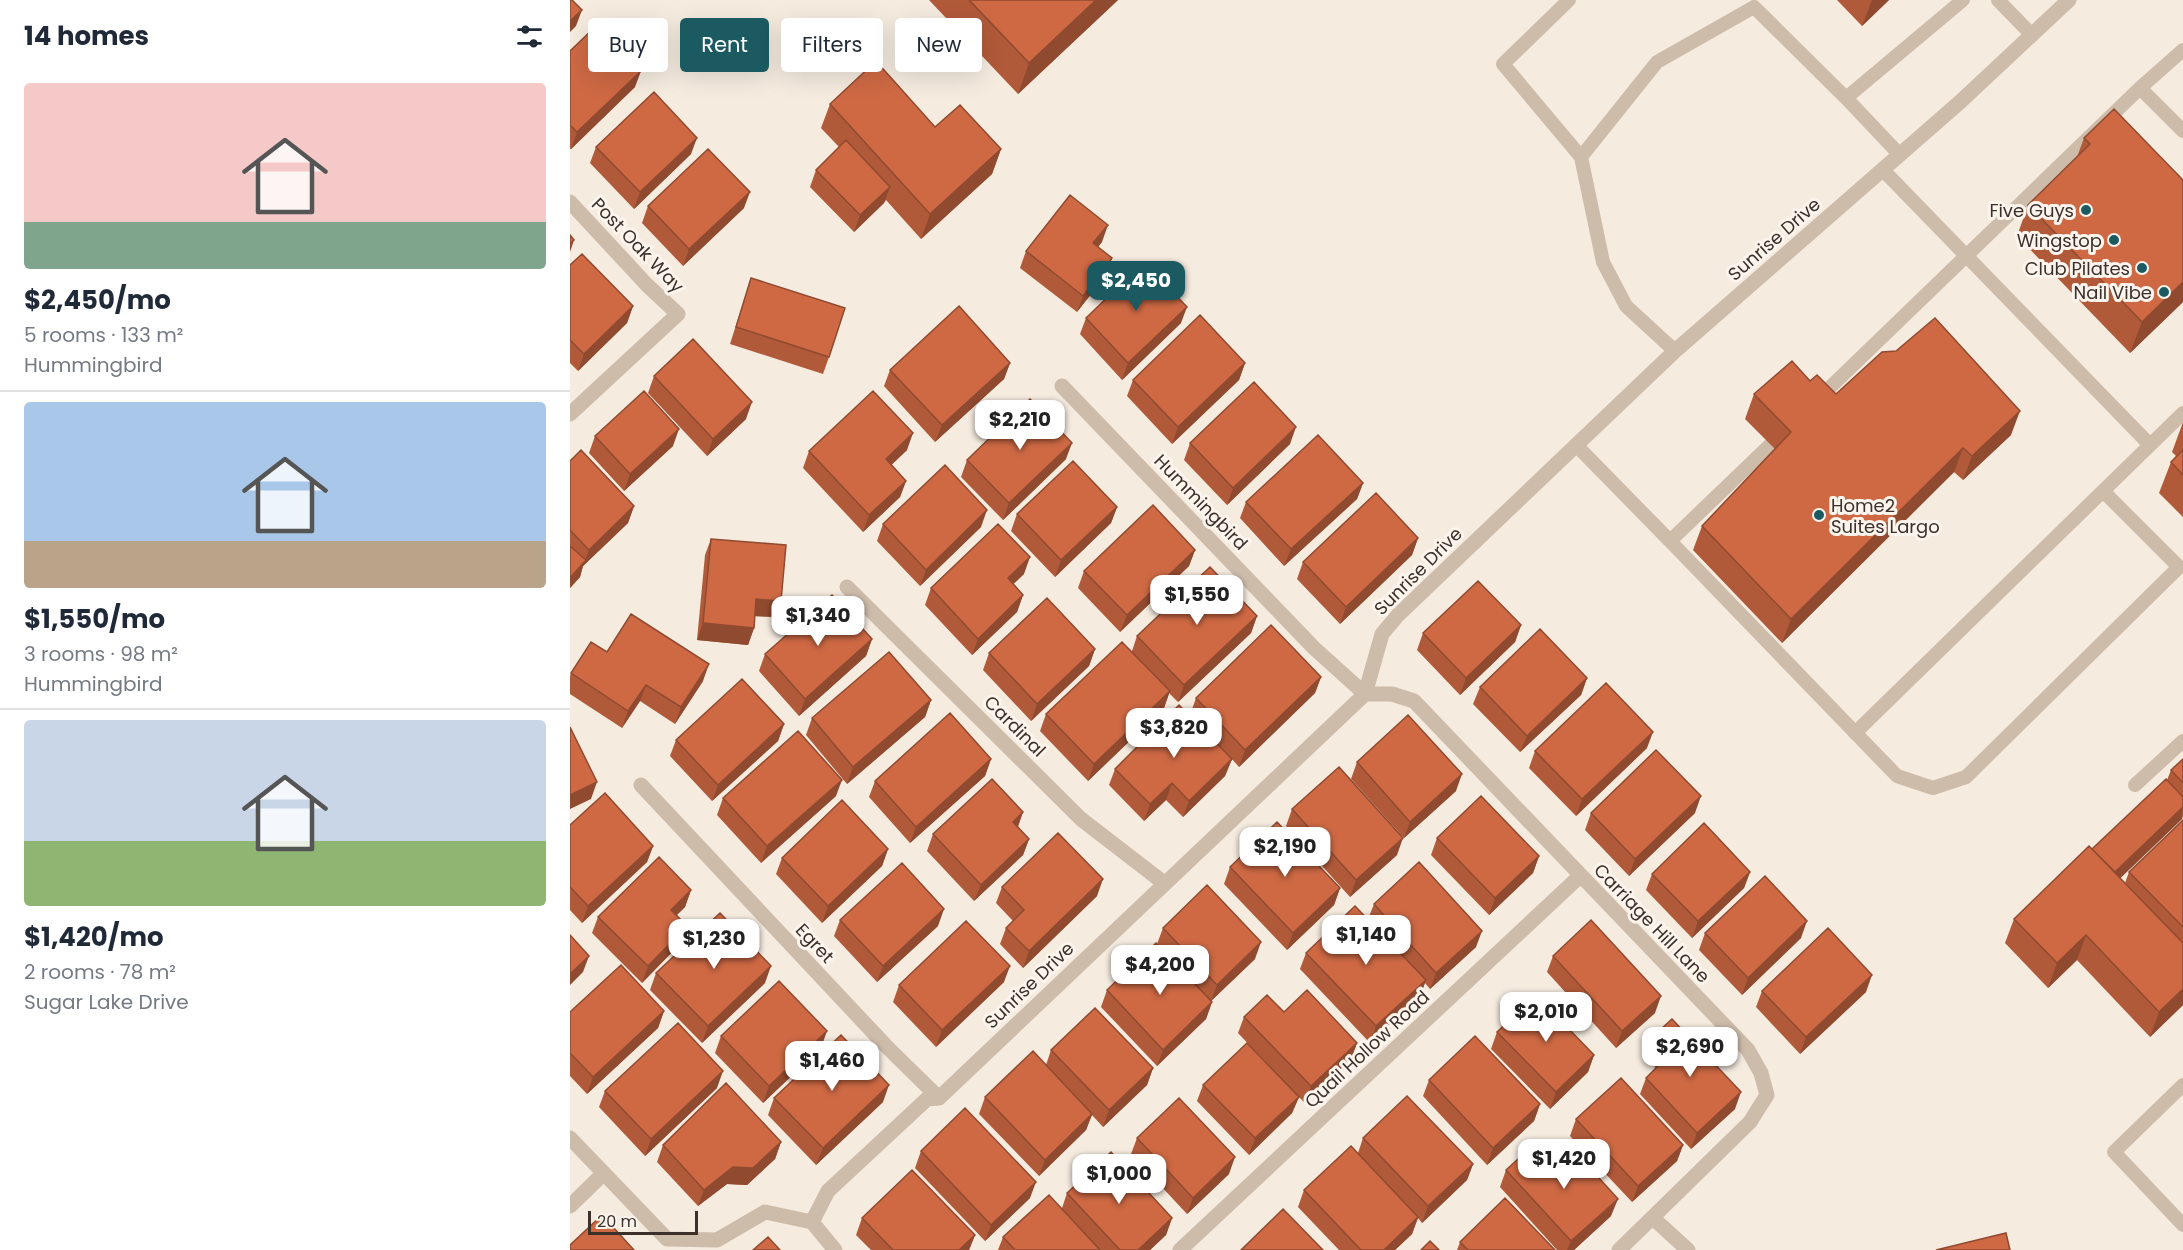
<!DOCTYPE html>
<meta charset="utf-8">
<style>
:root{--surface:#fff;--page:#f2f2f3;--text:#1f2937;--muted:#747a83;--line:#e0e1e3;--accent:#1b5a61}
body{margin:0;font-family:Poppins,sans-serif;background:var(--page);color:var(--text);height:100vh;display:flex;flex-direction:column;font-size:22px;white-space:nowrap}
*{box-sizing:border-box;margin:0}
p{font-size:20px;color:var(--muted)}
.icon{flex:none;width:33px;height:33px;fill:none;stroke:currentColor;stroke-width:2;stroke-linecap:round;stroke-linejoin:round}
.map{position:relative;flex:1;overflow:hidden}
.sheet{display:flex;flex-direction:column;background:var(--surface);width:570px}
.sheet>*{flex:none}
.banner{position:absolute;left:18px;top:18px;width:570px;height:54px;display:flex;gap:12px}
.scale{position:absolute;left:18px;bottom:15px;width:110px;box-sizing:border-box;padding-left:6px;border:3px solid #3b302a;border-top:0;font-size:16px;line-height:21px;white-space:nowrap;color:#3b302a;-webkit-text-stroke:4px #fcf5ed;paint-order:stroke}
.price{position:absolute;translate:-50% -51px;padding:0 14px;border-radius:12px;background:#fff;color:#222;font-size:20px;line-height:39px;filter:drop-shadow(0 2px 3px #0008)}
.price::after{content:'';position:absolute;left:50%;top:36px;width:18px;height:14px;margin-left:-9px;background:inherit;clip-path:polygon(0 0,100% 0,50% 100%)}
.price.on{background:var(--accent);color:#fff}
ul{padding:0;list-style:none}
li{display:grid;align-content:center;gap:12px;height:318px;padding:0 24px}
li+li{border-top:2px solid var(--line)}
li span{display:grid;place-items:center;height:186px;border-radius:6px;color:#555}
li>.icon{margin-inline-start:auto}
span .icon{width:108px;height:108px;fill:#fffc;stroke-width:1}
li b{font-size:26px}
h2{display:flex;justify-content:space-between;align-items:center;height:72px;padding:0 24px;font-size:26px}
.pill{padding:0 21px;border-radius:6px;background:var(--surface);box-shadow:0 6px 24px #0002;font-size:21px;line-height:54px}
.pill.on{background:var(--accent);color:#fff}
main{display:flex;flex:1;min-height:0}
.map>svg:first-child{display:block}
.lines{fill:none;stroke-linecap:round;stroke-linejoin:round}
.lane{stroke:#cebcaa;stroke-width:14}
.street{stroke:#cebcaa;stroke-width:15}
.wall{fill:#b15a3a}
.shaded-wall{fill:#904a30}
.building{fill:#ce6944;stroke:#904a30;stroke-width:1.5}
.poi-dot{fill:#1b5a61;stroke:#fcf5ed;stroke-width:2}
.labels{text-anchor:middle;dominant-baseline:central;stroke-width:6;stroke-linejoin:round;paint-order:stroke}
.poi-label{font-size:18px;fill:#3b302a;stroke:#fcf5ed;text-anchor:end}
.street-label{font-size:18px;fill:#3b302a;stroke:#fcf5ed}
</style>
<main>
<section class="sheet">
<h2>14 homes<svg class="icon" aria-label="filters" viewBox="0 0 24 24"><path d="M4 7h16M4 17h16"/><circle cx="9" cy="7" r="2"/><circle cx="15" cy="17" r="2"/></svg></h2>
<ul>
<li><span style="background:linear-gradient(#f6c9c9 75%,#7fa58c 0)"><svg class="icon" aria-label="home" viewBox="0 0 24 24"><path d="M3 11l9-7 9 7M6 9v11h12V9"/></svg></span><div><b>$2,450/mo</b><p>5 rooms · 133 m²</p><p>Hummingbird</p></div></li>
<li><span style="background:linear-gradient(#a9c7e8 75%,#b9a48a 0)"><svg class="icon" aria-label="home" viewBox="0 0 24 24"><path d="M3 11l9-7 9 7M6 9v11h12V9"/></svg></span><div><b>$1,550/mo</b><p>3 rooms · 98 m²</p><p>Hummingbird</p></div></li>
<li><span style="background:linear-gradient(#c9d6e8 65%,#8fb573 0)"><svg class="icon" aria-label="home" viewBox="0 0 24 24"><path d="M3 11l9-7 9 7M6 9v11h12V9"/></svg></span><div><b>$1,420/mo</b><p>2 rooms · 78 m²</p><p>Sugar Lake Drive</p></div></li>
</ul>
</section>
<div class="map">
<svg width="1613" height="1250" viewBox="0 0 1613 1250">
<rect width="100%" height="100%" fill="#f5ebdf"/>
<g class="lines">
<path class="lane" d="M999,0L933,64L1011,157L1033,262L1056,306L1105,351
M1428,0L1461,34
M1570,88L1613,131
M1276,98L1393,0
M1011,157L1087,62L1184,7L1276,98L1330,155
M1313,170L1580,445
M1248,399L1570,88L1613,50
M1006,445L1100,541L1200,445
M1100,541L1327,776L1363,788L1396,777L1609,567L1533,491L1613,413
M1285,733L1533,491
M1565,785L1613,741
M1613,1085L1544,1152L1613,1225"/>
<path class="street" d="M0,202L77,285L108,314L0,414
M492,386L744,648L795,694H822L844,701L1178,1050L1191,1073L1197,1095L1180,1122L1049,1250
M277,587L511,819L594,883
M71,785L316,1046L369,1098
M0,1138L97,1239L147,1240L195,1212L242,1222
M0,1206L34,1173
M1083,1218L1118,1250
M242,1222L258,1191L357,1099L369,1098L795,694L812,634L828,615L1105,351L1390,102L1499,0
M242,1222L265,1250
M610,1250L1010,876"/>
</g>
<path class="wall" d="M359,0H548L448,94Z
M1267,0H1319L1292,26Z
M0,51L65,87L1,149H0Z
M260,104L365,127L431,149L422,174L351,239L316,200L314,203L284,232L240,187L246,170L269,147L251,128Z
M1514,138L1613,180V302L1560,353L1447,236L1458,205L1507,157Z
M26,147L121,154L64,209L20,163Z
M78,206L174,208L113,266L72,223Z
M532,242L528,247L542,258L536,275L507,312L450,268L456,251Z
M0,265L63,306L57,323L8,371L0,363Z
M181,278L259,357L253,374L160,344Z
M516,318L611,323L552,380L510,334Z
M440,363L434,379L365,442L314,386L320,370Z
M675,363L669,380L602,444L557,396L563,380Z
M84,376L176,419L137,456L78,393Z
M1240,381L1266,394L1441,435L1393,480L1384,472L1212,643L1123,550L1132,526L1205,449L1175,419L1184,394Z
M1613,422V517L1589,493L1601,462L1606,456L1602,452Z
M25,436L103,446L54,491L19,453Z
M620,443L720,444L657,505L614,460Z
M337,450L321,465L336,481L330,497L293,532L233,468L239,451Z
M496,459L433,520L391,477L397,460Z
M0,461L64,506L58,523L13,566L10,577L0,588Z
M793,483L787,499L714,566L670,518L676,502Z
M547,507L541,523L485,577L441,531L447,514Z
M313,524L411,527L350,586L307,541Z
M848,538L842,555L770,624L727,579L733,562Z
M141,539L205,617L185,616L184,628L178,645L127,640L135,555Z
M625,550L619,566L550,632L508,588L514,571Z
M454,574L443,584L453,595L447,612L402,655L355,605L361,588Z
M687,616L681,633L608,702L599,693L594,708L518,781L470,731L476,714L562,651L567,636Z
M951,625L945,642L890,695L847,650L853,633Z
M302,639L296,656L229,716L189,671L195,654Z
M525,649L519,666L461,721L413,670L419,653Z
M37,652L133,681L105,724L70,701L52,728L0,694V676L1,673Z
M751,677L745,693L669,767L662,759L655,776L613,817L596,800L574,821L539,785L545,769L659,757L620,715L626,698Z
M1017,678L1011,695L950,752L903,704L910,687Z
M361,700L355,717L277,784L236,735L242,718Z
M214,724L208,741L142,801L100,756L106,740Z
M1077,748L1006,816L959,768L965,751Z
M421,759L415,776L340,843L299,797L305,781Z
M1613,759V816L1612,819L1550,878L1555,883L1559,872L1613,820V1005L1580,1037L1507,960L1478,988L1435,943L1444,919L1522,849L1597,780L1601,770Z
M787,762L886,791L834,838L781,779Z
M266,796L191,863L147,815L153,798Z
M722,809L827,855L780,897L716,826Z
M453,812L448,827L459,839L453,855L404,901L357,851L363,834Z
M1021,813H1125L1059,876L1015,830Z
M0,825L83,846L77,862L12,923L0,910Z
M867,838L969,856L963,873L919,915L861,855Z
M318,849L312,866L252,923L206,874L212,858Z
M660,867L770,888L764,905L717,950L654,884Z
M1180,872L1174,888L1122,938L1076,890L1082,874Z
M432,887L527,896L453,968L430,944L436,928L443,921L426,903Z
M121,890L115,907L107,915L117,926L111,943L72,983L22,933L28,917Z
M804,904L906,947L860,989L855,983L850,996L800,1043L730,969L736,953L798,919Z
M270,920L368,926L307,982L264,936Z
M593,928L685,959L641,1001L642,1002L636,1019L587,1066L531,1007L537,990L587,944Z
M1135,933L1231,938L1172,995L1129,950Z
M983,956L1085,1013L1046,1048L977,972Z
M86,973L195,983L132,1043L80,990Z
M434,982L366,1047L323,1002L329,985Z
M1192,991L1296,992L1230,1054L1186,1007Z
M94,1011L88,1028L17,1094L0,1076V1012Z
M714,1012L787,1043L781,1059L735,1103L729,1097L722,1113L679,1155L627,1101L633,1085L719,1087L668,1033L674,1017Z
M927,1032L1024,1055L1018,1072L980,1109L921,1049Z
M151,1036L251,1048L193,1103L145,1053Z
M1080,1039L1165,1109L1121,1149L1070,1094L1076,1078L1086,1068L1074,1056Z
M481,1050L583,1068L577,1085L533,1127L522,1115L516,1130L469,1176L409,1114L415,1097L476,1065Z
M859,1080L970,1104L964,1121L917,1165L853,1096Z
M147,1088L75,1156L29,1107L35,1091Z
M204,1098L313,1102L246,1165L198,1115Z
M1006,1119L1113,1145L1107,1161L1062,1202L1000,1136Z
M567,1138L659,1174L617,1214L561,1154Z
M793,1138L903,1164L897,1180L852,1223L848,1218L842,1234L825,1250H769L728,1207L734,1190L788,1153Z
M211,1142L205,1159L177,1185L157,1184L128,1206L87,1162L93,1145Z
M351,1151L460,1198L415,1241L345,1168Z
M936,1170L1041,1216L1004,1250H987L930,1187Z
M497,1193L602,1218L596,1235L580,1250H428L433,1237L492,1208Z
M292,1218L405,1235L399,1250H301L286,1235Z
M890,1242L985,1250H887Z"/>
<path class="shaded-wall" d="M526,0H548L448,94L459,63Z
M1302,0H1319L1292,26Z
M12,10L6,26L0,32V21Z
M71,71L65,87L1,149L7,132Z
M127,138L121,154L64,209L70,192Z
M431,149L422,174L351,239L360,214Z
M320,187L314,203L284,232L290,215Z
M180,192L174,208L113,266L119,249Z
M538,225L532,242L517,260L523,243Z
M4,240L0,252V244Z
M542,258L536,275L507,312L513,296Z
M1613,282V302L1560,353L1572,322Z
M63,306L57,323L8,371L14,354Z
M617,307L611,323L552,380L558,363Z
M440,363L434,379L365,442L372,425Z
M675,363L669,380L602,444L608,427Z
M182,402L176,419L137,456L143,439Z
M1450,411L1441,435L1393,480L1402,456Z
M726,427L720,444L657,505L663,488Z
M109,429L103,446L54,491L60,474Z
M343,433L337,450L310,476L316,459Z
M502,443L496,459L433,520L439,503Z
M1393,448L1384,472L1212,643L1221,619Z
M336,481L330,497L293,532L299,515Z
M793,483L787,499L714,566L721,549Z
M64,506L58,523L13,566L10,577L0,588V578L15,560L19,550Z
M547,507L541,523L485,577L491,560Z
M417,510L411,527L350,586L356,570Z
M848,538L842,555L770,624L776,607Z
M625,550L619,566L550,632L557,615Z
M460,557L454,574L432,595L438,578Z
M453,595L447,612L402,655L408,639Z
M186,599L211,601L205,617L180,616Z
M687,616L681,633L608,702L614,685Z
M133,623L184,628L178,645L127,640Z
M951,625L945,642L890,695L896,678Z
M302,639L296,656L229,716L235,699Z
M525,649L519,666L461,721L467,704Z
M139,664L133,681L105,724L111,707Z
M751,677L745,693L669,767L675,750Z
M1017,678L1011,695L950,752L957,736Z
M76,685L70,701L52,728L58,711Z
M600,691L594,708L518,781L524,764Z
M361,700L355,717L277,784L283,767Z
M214,724L208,741L142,801L148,785Z
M1083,732L1077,748L1006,816L1012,799Z
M421,759L415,776L340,843L346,827Z
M662,759L655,776L613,817L619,801Z
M892,774L886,791L834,838L840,822Z
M272,780L266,796L191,863L197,846Z
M27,782L21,799L0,809V795Z
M602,783L596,800L574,821L580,804Z
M1131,796L1125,813L1059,876L1065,859Z
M1613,807L1612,819L1536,892L1542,875Z
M453,812L447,828L443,822Z
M833,838L827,855L780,897L786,880Z
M459,839L453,855L404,901L411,885Z
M83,846L77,862L12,923L18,906Z
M318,849L312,866L252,923L258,906Z
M969,856L963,873L919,915L925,898Z
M1180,872L1174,888L1122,938L1128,921Z
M533,879L527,896L453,968L459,951Z
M770,888L764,905L717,950L723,933Z
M121,890L115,907L95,926L101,910Z
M374,909L368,926L307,982L313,966Z
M1237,921L1231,938L1172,995L1178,978Z
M117,926L111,943L72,983L78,966Z
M912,931L906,947L860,989L866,973Z
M1516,935L1507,960L1478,988L1487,963Z
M691,942L685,959L641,1001L647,985Z
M19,956L13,972L0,985V974Z
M201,966L195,983L132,1043L138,1026Z
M440,966L434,982L366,1047L372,1030Z
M1302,975L1296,992L1230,1054L1236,1037Z
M856,980L850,996L800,1043L806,1026Z
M1613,989V1005L1580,1037L1589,1012Z
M1091,996L1085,1013L1046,1048L1052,1031Z
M642,1002L636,1019L587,1066L593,1050Z
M94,1011L88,1028L17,1094L23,1077Z
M257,1031L251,1048L193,1103L199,1086Z
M787,1043L781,1059L735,1103L741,1086Z
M1024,1055L1018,1072L980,1109L986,1092Z
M583,1068L577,1085L533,1127L539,1110Z
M153,1071L147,1088L75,1156L81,1139Z
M319,1085L313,1102L246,1165L253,1148Z
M1171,1092L1165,1109L1121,1149L1127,1133Z
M729,1097L722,1113L679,1155L685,1138Z
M970,1104L964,1121L917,1165L923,1148Z
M522,1114L516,1130L469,1176L475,1160Z
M211,1142L205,1159L177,1185L157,1184L128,1206L134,1190L163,1167Z
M1113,1145L1107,1161L1062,1202L1068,1186Z
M665,1157L659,1174L617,1214L623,1198Z
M903,1164L897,1180L852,1223L858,1206Z
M466,1182L460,1198L415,1241L421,1225Z
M1048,1199L1041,1216L1004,1250H997L1001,1241Z
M848,1217L842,1234L825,1250H814Z
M602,1218L596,1235L580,1250H568Z
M405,1235L399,1250H389Z"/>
<path class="building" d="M0,0H2L12,10L0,21Z
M399,0H526L459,63Z
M27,25L71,71L7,132L0,125V51Z
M306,61L365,127L390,105L431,149L360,214L260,104Z
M84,92L127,138L70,192L26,147Z
M1544,109L1613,180V282L1572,322L1458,205L1520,144L1514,138Z
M276,140L320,187L290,215L246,170Z
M138,149L180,192L119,249L78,206Z
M500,195L538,225L523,243L542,258L513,296L456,251Z
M0,235L4,240L0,244Z
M12,254L63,306L14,354L0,340V265Z
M574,262L617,307L558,363L516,318Z
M181,278L275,308L259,357L166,327Z
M389,306L440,363L372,425L320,370Z
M630,315L675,363L608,427L563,380Z
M1365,318L1450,411L1402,456L1393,448L1221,619L1132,526L1221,432L1184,394L1222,361L1240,381L1247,375L1266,394L1312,352L1326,351Z
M123,339L182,402L143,439L84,376Z
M684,382L726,427L663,488L620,443Z
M74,391L109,429L60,474L25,436Z
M303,391L343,433L316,459L336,481L299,515L239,451Z
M460,399L502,443L439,503L397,460Z
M748,435L793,483L721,549L676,502Z
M11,450L64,506L19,550L0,530V461Z
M1613,450V475L1601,462Z
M503,461L547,507L491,560L447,514Z
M375,465L417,510L356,570L313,524Z
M806,493L848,538L776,607L733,562Z
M583,505L625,550L557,615L514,571Z
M428,524L460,557L438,578L453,595L408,639L361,588Z
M141,539L216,545L211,601L186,599L184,628L133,623Z
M0,546L16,560L0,578Z
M640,567L687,616L614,685L567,636Z
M908,581L951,625L896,678L853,633Z
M262,595L302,639L235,699L195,654Z
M477,598L525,649L467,704L419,653Z
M61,614L139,664L111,707L76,685L58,711L1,673L21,642L37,652Z
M701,625L751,677L675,750L626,698Z
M970,629L1017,678L957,736L910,687Z
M552,642L600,691L524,764L476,714Z
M319,652L361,700L283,767L242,718Z
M172,679L214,724L148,785L106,740Z
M1036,683L1083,732L1012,799L965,751Z
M609,705L662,759L619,801L602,783L580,804L545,769Z
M380,713L421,759L346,827L305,781Z
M838,715L892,774L840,822L787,762Z
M0,727L27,782L0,795Z
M228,731L272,780L197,846L153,798Z
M1086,750L1131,796L1065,859L1021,813Z
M1613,759V783L1601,770Z
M769,767L833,838L786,880L722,809Z
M422,779L453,812L443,822L459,839L411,885L363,834Z
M1596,779L1613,797V807L1545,872L1522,849Z
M35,793L83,846L18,906L0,887V825Z
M911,796L969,856L925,898L867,838Z
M272,800L318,849L258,906L212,858Z
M1613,820V927L1559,872Z
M707,822L770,888L723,933L660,867Z
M1134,823L1180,872L1128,921L1082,874Z
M488,833L533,879L459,951L436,928L454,910L432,887Z
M1519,846L1613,943V989L1589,1012L1516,935L1487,963L1444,919Z
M89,857L121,890L101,910L117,926L78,966L28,917Z
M849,862L912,931L866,973L804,904Z
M332,863L374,909L313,966L270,920Z
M1195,876L1237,921L1178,978L1135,933Z
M637,885L691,942L647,985L593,928Z
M785,906L856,980L806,1026L736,953Z
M150,913L201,966L138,1026L86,973Z
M1021,920L1091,996L1052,1031L983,956Z
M396,921L440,966L372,1030L329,985Z
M1258,928L1302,975L1236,1037L1192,991Z
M0,935L19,956L0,974Z
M586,943L642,1002L593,1050L537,990Z
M51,965L94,1011L23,1077L0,1053V1012Z
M209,981L257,1031L199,1086L151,1036Z
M737,990L787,1043L741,1086L674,1017L697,995L714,1012Z
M966,995L1024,1055L986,1092L927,1032Z
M525,1008L583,1068L539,1110L481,1050Z
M1102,1019L1171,1092L1127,1133L1076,1078L1097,1057L1080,1039Z
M108,1023L153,1071L81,1139L35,1091Z
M271,1035L319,1085L253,1148L204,1098Z
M905,1036L970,1104L923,1148L859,1080Z
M677,1043L729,1097L685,1138L633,1085Z
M463,1051L522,1114L475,1160L415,1097Z
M1051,1078L1113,1145L1068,1186L1006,1119Z
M156,1083L211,1142L183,1168L163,1167L134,1190L93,1145Z
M837,1096L903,1164L858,1206L793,1138Z
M609,1098L665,1157L623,1198L567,1138Z
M395,1108L466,1182L421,1225L351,1151Z
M999,1145L1048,1199L1001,1241L936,1170L959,1149L975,1166Z
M781,1146L848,1217L814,1250H791L734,1190Z
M541,1152L602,1218L568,1250H550L497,1193Z
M342,1170L405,1235L389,1250H323L292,1218Z
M479,1195L530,1250H445L433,1237Z
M935,1198L985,1250H898L890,1242Z
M713,1209L753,1250H671Z
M32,1215L64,1250H0V1245Z
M1436,1233L1440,1250H1366Z
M198,1237L210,1250H183Z
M860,1241L869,1250H851Z"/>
<g class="poi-dot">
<circle cx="1516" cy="210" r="6"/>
<circle cx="1544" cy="240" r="6"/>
<circle cx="1572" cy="268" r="6"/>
<circle cx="1594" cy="292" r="6"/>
<circle cx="1249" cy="515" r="6"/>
</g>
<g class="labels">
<g class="poi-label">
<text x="1504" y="210">Five Guys</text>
<text x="1532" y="240">Wingstop</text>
<text x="1560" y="268">Club Pilates</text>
<text x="1582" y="292">Nail Vibe</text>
<text x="1261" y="505" text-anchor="start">Home2<tspan x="1261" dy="21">Suites Largo</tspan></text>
</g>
<g class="street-label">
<text transform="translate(1204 239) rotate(-41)">Sunrise Drive</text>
<text transform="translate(68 245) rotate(46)">Post Oak Way</text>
<text transform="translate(631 502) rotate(46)">Hummingbird</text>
<text transform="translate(848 571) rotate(-45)">Sunrise Drive</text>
<text transform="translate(445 726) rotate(45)">Cardinal</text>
<text transform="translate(1082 923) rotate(46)">Carriage Hill Lane</text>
<text transform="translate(245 943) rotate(47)">Egret</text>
<text transform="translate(459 985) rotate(-44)">Sunrise Drive</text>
<text transform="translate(797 1049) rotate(-43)">Quail Hollow Road</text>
</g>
</g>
</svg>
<div class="scale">20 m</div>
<b class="price on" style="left:566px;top:312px">$2,450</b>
<b class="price" style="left:450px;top:451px">$2,210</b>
<b class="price" style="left:627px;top:626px">$1,550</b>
<b class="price" style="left:248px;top:647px">$1,340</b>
<b class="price" style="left:604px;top:759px">$3,820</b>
<b class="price" style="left:715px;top:878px">$2,190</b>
<b class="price" style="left:796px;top:966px">$1,140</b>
<b class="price" style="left:144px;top:970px">$1,230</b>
<b class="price" style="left:590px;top:996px">$4,200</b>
<b class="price" style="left:976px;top:1043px">$2,010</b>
<b class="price" style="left:1120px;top:1078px">$2,690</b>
<b class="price" style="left:262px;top:1092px">$1,460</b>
<b class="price" style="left:994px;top:1190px">$1,420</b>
<b class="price" style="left:549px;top:1205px">$1,000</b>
<div class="banner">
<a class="pill">Buy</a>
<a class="pill on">Rent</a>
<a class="pill">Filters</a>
<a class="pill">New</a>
</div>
</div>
</main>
